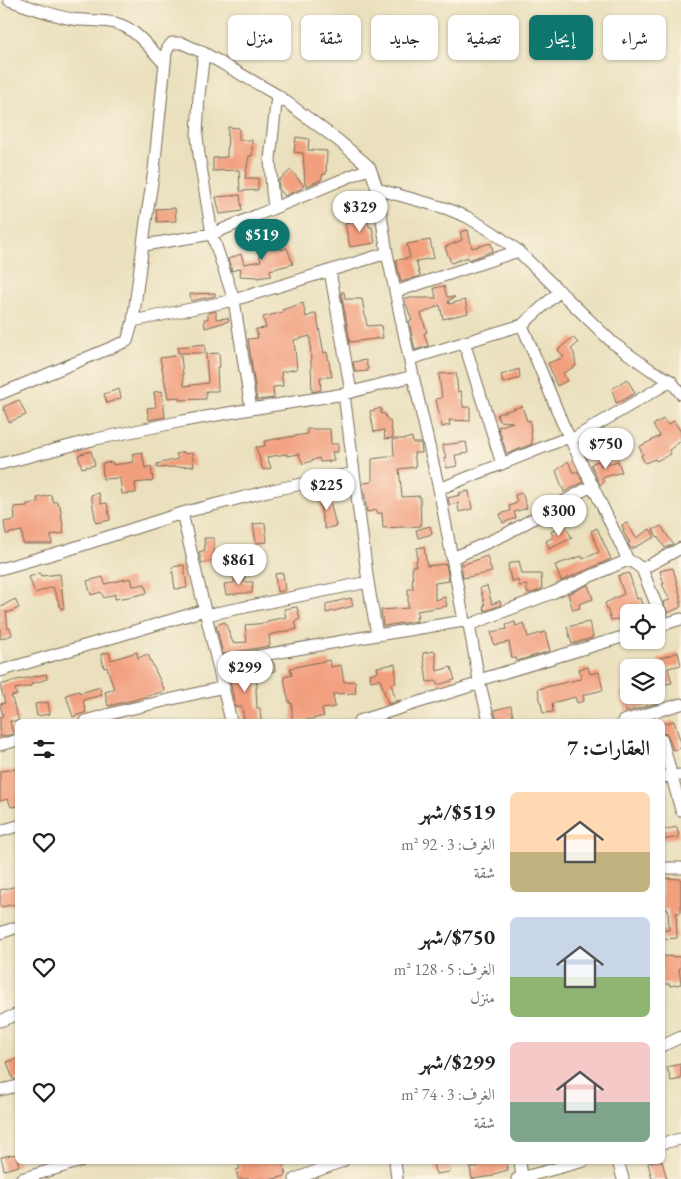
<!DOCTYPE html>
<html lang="ar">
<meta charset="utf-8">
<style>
:root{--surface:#fff;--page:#f2f2f2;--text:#202124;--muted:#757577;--accent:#0f766e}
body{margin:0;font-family:"EB Garamond",Amiri,serif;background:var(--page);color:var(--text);direction:rtl;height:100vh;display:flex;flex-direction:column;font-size:19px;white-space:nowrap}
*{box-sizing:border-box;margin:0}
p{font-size:16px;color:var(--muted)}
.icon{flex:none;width:28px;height:28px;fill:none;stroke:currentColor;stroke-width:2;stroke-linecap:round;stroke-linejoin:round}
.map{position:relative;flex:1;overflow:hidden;direction:ltr}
.side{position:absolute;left:15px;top:719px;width:650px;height:445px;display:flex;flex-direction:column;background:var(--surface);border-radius:8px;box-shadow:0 1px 4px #0004;direction:rtl}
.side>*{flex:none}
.guide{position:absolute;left:15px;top:15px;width:651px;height:45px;direction:rtl;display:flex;gap:10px}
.buttons{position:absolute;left:620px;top:604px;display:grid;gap:10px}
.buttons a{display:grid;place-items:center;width:45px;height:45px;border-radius:8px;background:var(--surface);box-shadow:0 1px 4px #0004;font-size:25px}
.price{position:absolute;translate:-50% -42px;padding:0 11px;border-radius:18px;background:#fff;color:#222;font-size:16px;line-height:32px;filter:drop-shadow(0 1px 2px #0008)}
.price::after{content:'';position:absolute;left:50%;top:30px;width:15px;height:11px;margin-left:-8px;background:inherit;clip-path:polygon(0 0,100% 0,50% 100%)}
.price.on{background:var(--accent);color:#fff}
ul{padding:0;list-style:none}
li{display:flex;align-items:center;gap:15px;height:125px;padding:0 15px}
li span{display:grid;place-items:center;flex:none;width:140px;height:100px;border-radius:8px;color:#555}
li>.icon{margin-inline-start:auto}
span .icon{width:60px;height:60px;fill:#fffc;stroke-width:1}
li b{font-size:21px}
h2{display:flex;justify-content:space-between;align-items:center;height:60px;padding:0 15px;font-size:21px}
.pill{padding:0 18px;border-radius:8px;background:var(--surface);box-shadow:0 1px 4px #0004;font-size:18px;line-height:45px}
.pill.on{background:var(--accent);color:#fff}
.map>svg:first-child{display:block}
.building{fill:#f29f7e}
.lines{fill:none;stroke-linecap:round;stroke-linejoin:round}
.minor-casing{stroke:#786a56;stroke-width:13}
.minor{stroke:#fff;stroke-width:11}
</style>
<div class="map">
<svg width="681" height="1179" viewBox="0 0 681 1179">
<rect width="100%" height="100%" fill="#fcf5e5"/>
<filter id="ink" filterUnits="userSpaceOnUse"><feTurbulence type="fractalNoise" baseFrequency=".02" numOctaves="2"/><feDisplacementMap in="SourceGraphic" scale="10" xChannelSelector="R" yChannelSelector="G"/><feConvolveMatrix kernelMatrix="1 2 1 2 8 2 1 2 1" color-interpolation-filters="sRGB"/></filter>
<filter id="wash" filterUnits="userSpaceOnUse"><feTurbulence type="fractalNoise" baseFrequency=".0096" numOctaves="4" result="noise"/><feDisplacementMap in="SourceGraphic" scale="20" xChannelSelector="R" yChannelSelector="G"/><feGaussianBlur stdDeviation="1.12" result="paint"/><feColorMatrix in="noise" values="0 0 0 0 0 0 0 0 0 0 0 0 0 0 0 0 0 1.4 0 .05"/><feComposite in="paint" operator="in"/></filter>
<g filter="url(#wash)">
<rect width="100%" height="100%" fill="#eae0bd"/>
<g id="blocks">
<path class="building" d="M228,127L239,128V140H252V156H249L245,178H258V190L240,191L239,170L213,171V158L227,157Z
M296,137L309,139L308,150L327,151L326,174H323L321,180L307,186V184L305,185L303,153L294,152Z
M291,170L304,186L300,189L285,196L279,189V180Z
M240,195L242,211L220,214L216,197Z
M175,208L176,221L157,222L156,209Z
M368,219L369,227H372L375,243L350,247L345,224Z
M468,230L472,248L491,243L493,251L468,260V257L451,263L445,247L462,240L460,232Z
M265,237L268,249L280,246L281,250L287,248L293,264L270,270L271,276L257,278V277L240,276L241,268L232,271L228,259L241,254L244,264L261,261L255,240Z
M430,240L434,258L416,261L420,276L401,282L396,260L410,258L407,244Z
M444,286L447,297H455L448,301L449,304L465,300L468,313L443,319L440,305L421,314L427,332L424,333L428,346L415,350L409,321H412L407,306H406L404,298H436L434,288Z
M341,292H344L345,299H362L367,326L381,325L383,338L350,342Z
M215,293V296L191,301L190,294Z
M303,303L306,317L316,313L324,353L327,352L332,377H320L321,390L312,392L310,336L294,340L297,369L281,372L283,386L273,387L274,398L257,400L248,339L258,338L256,329L266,328L263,317L283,312L282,310Z
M216,311V319L228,318L229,321L205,328L204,319H208V313Z
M573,337L578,343L571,349L574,353L576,366L563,373L567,381L557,386L548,363L564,357L558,350Z
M205,344V353H178V347Z
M219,353L220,367H217L218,391H206V399L179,400V397L168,398L160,358L181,355L184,386L208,383L206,354Z
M366,360L368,371L355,372L353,362Z
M519,369L520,378L503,383L501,375Z
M456,373L458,392L461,391L463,407H470V421L449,420L450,425L442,427L436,399L442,398L439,374Z
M627,379L635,393L622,401L616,403L612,389Z
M119,389L121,398L107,403L104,394Z
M162,391L165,417L149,420L147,408L156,407L154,392Z
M19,400L26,415L9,422L3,407Z
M522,406L527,421L530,420L532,444L507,454L498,427L513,422L499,421L497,414Z
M381,408V414L384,413L388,421H390L393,438L385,439L384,430L374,432L370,411Z
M663,419L668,425L674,421L681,432V441L669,450L671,454L656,461L655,459L645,463L641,455L643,454L639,447L660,436L653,425Z
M307,429H330L331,444H338V452H332L334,461L320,462L319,458L303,464L299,454L287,456V454L267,457L271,468L263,470L256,447L265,446L264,441L307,434Z
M412,437L413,443H421L422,453H414L416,467L399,469L402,496V497L420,496L421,526L383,528L382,513H377V510L367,512L363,483L372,482V459L394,456L393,439H405Z
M466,442L468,453L455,455L457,466L447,468L444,458L446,457L442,445Z
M91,451L95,465L82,468L78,455Z
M142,452L145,468L151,466L153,481L135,483L136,493L122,494L120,478L103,479L102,463L113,462V465L134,462L132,454Z
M184,452L185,454L192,453L194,466L157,468V464L178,459L176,454Z
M568,461L573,473L577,471L583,482L564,492L556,471Z
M598,461L601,466L618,461L622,472L602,478L604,482L600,485L591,464Z
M469,491L472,509L459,512L458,503L450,505L448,498L460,495L459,493Z
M328,492L336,526L325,529L324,523H323L318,494Z
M99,493L101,504L107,503L110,520L96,523L91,495Z
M522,493L527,508L514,512L516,518L503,523L500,514L510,511L509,506L517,503L515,495Z
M51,495L53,502L57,501L58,506L60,505L64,533L51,535L52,544H23L22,531L6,534L4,522L15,520L14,507L27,506V504L38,503L37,498Z
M570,506L571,508L573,507L578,517L564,523L559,513Z
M265,523L267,542L256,543L253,524Z
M627,523L636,538L650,529L655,537L631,549L628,543L630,542L629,541H628L623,531H624L622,525Z
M564,524L572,538L549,549L546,541L554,537L551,532Z
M430,526L432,534L418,538L416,530Z
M661,526L673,544L665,548L653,530Z
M597,528L611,559L561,581L555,565L582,556L583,559L599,552L591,531Z
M204,538H214V555L216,559L202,564L199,552L205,550Z
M424,547L427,566L446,564L449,581L435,583V600L445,597L447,606L417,611L418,617H416L417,621L383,626L381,610L408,608V589H413L412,566H416L415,562L417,561V548Z
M487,556L492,572L463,578L461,563L462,562V565Z
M519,561L522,574H541L542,589L532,593H527V585L519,586L518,580L511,581L508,564Z
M184,565L187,588L175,589L172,567Z
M673,568L681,599V607L668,613L663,602L670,600L662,584H664L660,571Z
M40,573L41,576L60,574L64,608L61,609L53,587L35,593L29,577Z
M283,573L285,590L277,592L275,574Z
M629,573L637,599L640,598L644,612H626V618L611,620L605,603L624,594L618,576Z
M234,576H245L244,582H253L252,593H243L226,595L224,584L234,583Z
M103,577L105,584L131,578L133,586L145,584L147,593L129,597L115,599V594L104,598L101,592L91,595L87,581Z
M588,585L593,599L579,604L580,608L573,610L568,594Z
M487,586L492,604L500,601L501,605L485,611L483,606H485L480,588Z
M351,598L353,606L326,613V604Z
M15,599L19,608L7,613L6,611L8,629L10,628L12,635L0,639V606H4V605Z
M297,607L300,619L295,621L297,629L269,635L270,646L223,654L216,625L225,622L233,643L247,642L245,625L267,623V621L286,617L284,609Z
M515,622L516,626L524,623L528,637L545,632L550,651L517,661L516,658H512L509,642L494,645L491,632L507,629L506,625Z
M589,622L593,636H592V638L572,644L567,627Z
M435,651L437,671L451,667L455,680L437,685V681L427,682L423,653Z
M109,652L111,660L137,652L138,658L145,655H148L165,691L134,700L108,706L105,692L114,689L107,667L104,668L101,654Z
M678,652L681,665L668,668L672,683L666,684L658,659Z
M329,660L331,667L341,665L344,682L355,681L356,693L333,694L335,707L322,709L324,716L308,720L292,721V703L290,704L287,694L284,677L292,675L290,668Z
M272,661L273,663H274L275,671L260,673L259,663Z
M395,664L396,676L395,677L396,683L391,684L396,701L401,700L388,704L380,679L371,681L370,674L378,672L377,667Z
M239,667V673L256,672L257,688H256L257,708H260L261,721H244L242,707H235L231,685L226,669Z
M588,667L590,674L599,672L603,690L583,695L584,701L577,703L575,697L552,703L553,712L543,713L538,689L580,679L581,678L579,669Z
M46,674L47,679L31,684V686L15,689L17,695L11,696L19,721H10L13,734L0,737V717L3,716L0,704L5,703L0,685L17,680Z
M100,687L102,695L83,700L86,712L73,717L66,695L79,691L80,693Z
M629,691V695H656L658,703L626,712L620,693Z
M48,702L50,714L37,716L35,704Z
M511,706L513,717L497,720L494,710Z
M674,721L681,743V748L673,750L669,738L667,734L662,733V724Z
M18,769V806L11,807L8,799L0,801V771Z
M677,827L679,837L662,840V830Z
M662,878L681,879V913H676L677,938L663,939V930H669L668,909H663Z
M18,886V904L0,907V890Z
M662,956L681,957V968H679L681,984L670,986V984H662Z
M18,1059V1079H13L7,1062Z
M681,1064V1079L671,1081L667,1067Z
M16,1154L19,1166L4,1170L1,1157Z
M245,1161H283L286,1176L273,1179H238L236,1170L240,1169L238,1163Z
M441,1161H449L450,1172L436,1174L433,1164Z
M477,1161H506L508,1170L494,1174V1176L472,1179L470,1167H477Z
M654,1161H662L667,1179H652L648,1163Z"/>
</g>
</g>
<g filter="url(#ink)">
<use href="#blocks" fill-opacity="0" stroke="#786a56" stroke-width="1"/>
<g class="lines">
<g class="minor-casing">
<path id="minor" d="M9,0C30,7 51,15 72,19C91,22 112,18 129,29C143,38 154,53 165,64
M204,53L199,95L197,136L199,155L212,234L234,300L251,409
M274,208L272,191L270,159L277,95
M144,245L212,234L370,168
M330,271L351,392
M395,292L518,251
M133,321L234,300L387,253
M522,325L560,291
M464,342L502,464
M410,359L522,325L562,422L628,560L634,563L642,569L664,624
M0,394L127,341L133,321L146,221L154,170L166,53L168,48L172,43H182L204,53L277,95L339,141L365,163L370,168L377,188L384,191L445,208L467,217L491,231L516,249L613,343L651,370L671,381L681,394
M344,394L368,582L377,635
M571,440L671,381
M0,464L96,439L140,430L183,421L251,409L344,394L413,376
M439,489L569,437
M182,513L231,721
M453,558L506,534L593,485
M0,569L67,550L182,513L268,491L354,473
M642,569L681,548
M206,615L368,582
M464,621L469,625L552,593L628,560
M469,625L479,680L489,721
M658,626L681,619
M218,663L377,635L464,621L439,489L413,376L387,253L377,188
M0,671L205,610
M479,680L629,635
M85,721L121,711L224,687
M359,721L480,683
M623,721L681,704
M662,740L681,810
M0,745L18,740
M662,777L681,775
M0,831L18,826
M662,868H681
M0,933L18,927
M0,1021L18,1014
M662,1046L681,1037
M0,1090L18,1086
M662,1143L681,1139
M395,1161L397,1179
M520,1161L522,1179
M618,1161L623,1179
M21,1179L81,1161
M295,1179L343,1161
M517,1179L584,1161"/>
</g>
<use href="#minor" class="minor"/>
</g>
</g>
</svg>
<div class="buttons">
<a><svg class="icon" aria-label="locate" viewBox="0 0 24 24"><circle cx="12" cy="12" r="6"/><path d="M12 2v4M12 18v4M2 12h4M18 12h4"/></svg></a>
<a><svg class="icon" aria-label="layers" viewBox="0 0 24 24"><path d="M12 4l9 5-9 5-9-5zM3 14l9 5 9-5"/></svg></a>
</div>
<b class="price" style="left:360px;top:233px">$329</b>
<b class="price on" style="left:262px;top:261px">$519</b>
<b class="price" style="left:606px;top:470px">$750</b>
<b class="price" style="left:327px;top:511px">$225</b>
<b class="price" style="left:559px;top:537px">$300</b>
<b class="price" style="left:239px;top:586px">$861</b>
<b class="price" style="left:245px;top:693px">$299</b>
<div class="guide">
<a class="pill">شراء</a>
<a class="pill on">إيجار</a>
<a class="pill">تصفية</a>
<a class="pill">جديد</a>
<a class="pill">شقة</a>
<a class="pill">منزل</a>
</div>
<section class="side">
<h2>العقارات: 7<svg class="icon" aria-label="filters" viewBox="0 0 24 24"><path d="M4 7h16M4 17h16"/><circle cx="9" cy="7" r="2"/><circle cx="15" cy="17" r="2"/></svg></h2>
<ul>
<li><span style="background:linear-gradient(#ffd9b3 60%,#c2b280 0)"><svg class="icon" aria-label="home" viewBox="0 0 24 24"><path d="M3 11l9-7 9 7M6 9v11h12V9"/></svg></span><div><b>$519/شهر</b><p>الغرف: 3 · 92 m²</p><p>شقة</p></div><svg class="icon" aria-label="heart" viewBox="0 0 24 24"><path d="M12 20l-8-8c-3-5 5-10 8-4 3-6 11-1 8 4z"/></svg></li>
<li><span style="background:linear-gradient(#c9d6e8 60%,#8fb573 0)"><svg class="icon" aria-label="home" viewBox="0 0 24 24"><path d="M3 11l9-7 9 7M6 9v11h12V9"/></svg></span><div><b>$750/شهر</b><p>الغرف: 5 · 128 m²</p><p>منزل</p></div><svg class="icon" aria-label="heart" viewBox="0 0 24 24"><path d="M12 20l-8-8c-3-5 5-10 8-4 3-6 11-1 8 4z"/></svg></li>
<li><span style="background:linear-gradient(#f6c9c9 60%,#7fa58c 0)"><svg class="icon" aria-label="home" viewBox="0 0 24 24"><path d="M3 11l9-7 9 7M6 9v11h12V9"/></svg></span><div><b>$299/شهر</b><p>الغرف: 3 · 74 m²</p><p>شقة</p></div><svg class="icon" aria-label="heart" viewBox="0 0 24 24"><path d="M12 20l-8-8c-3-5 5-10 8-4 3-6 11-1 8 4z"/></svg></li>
</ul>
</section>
</div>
